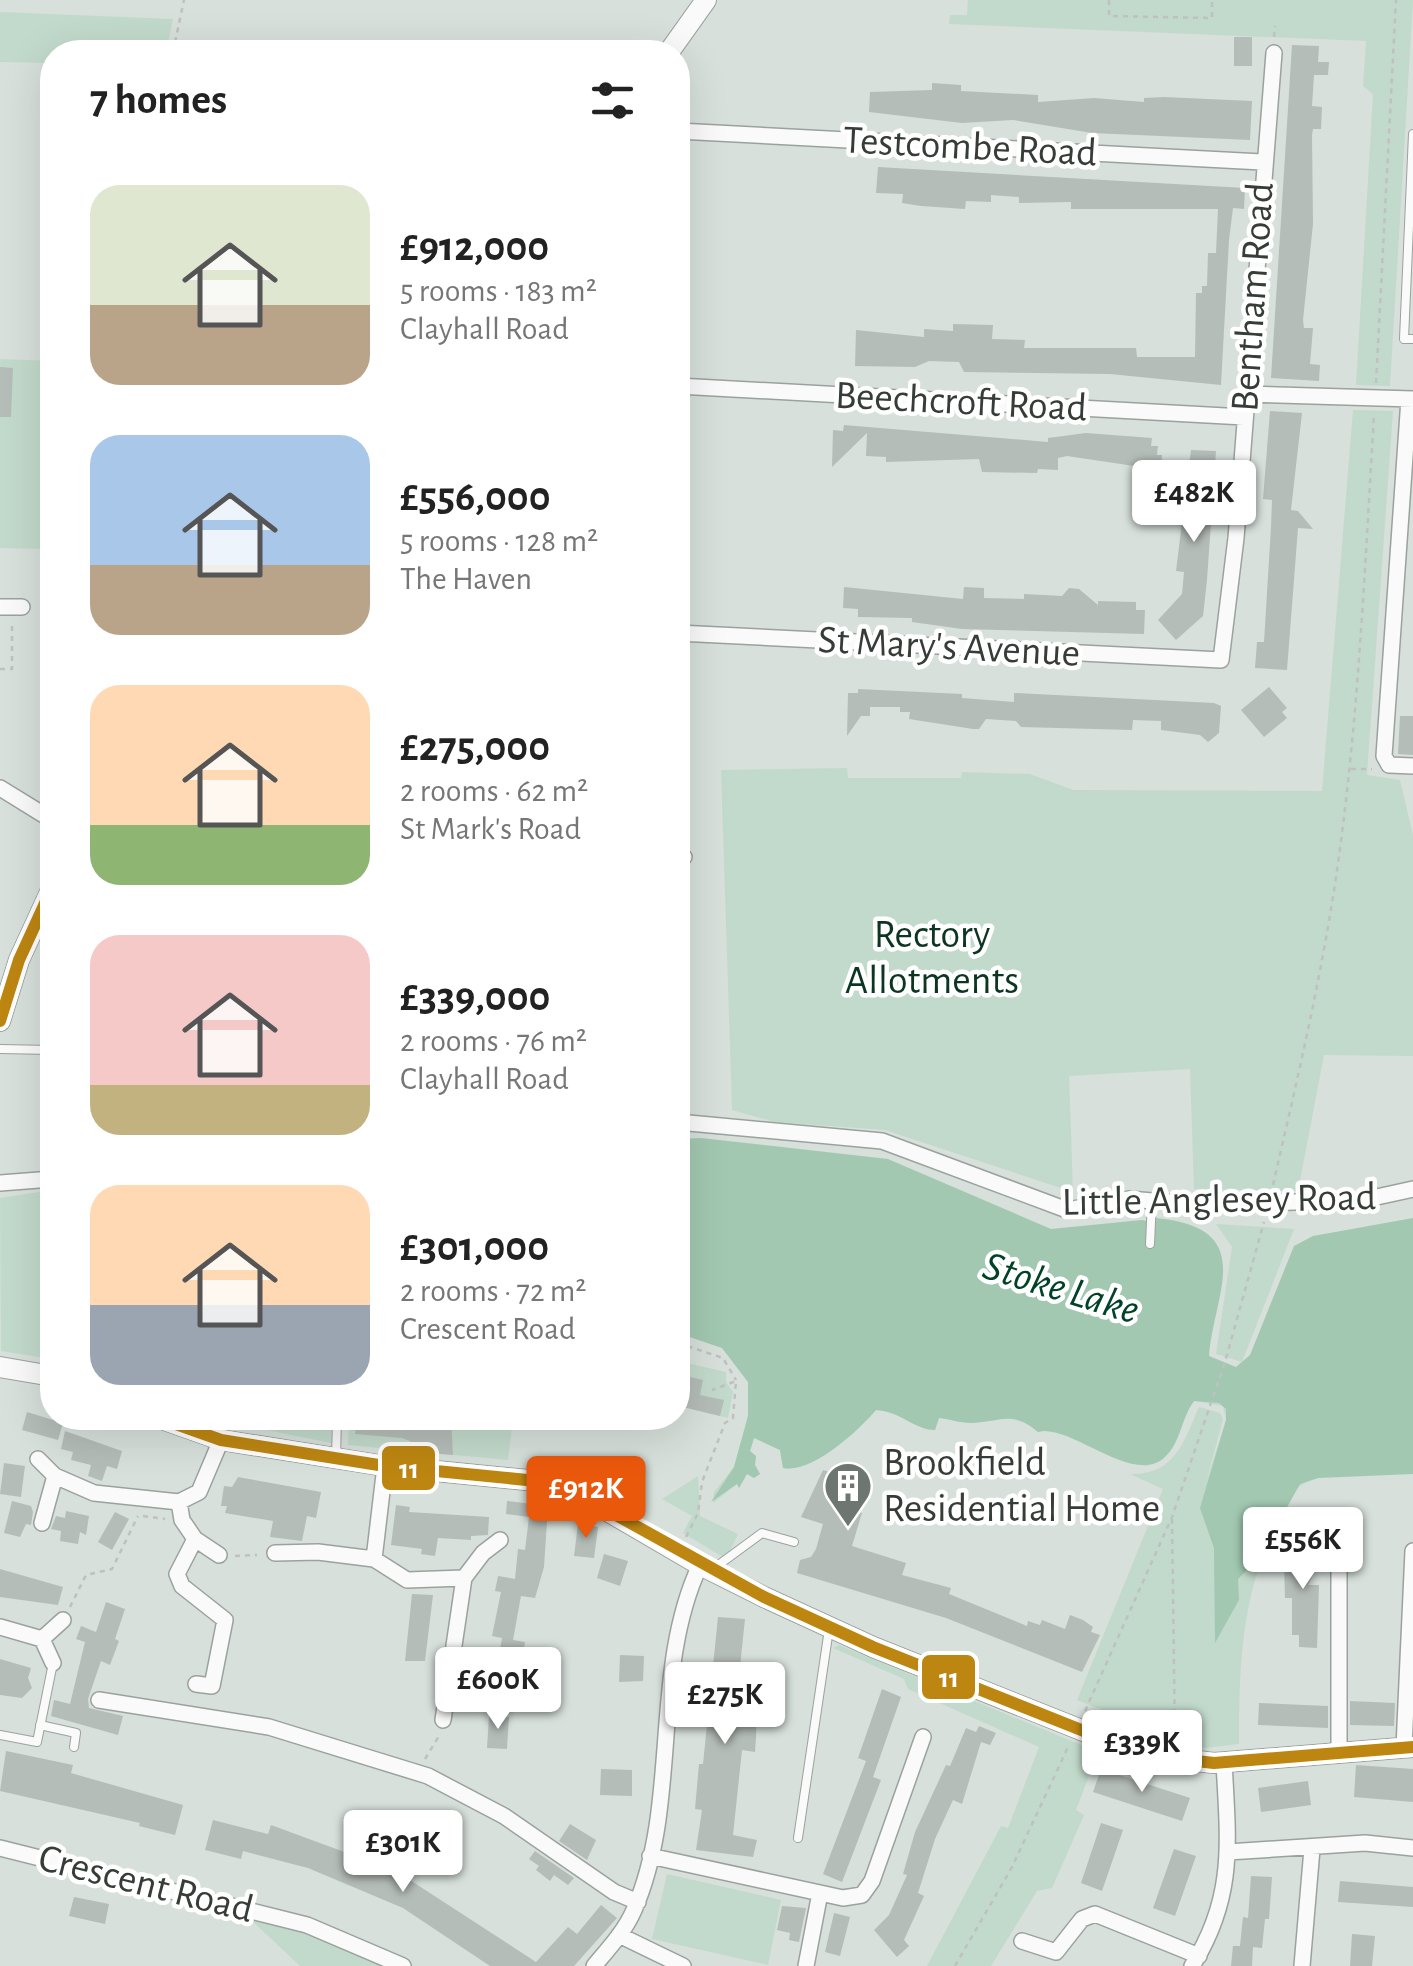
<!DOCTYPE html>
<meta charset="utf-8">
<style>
:root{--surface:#fff;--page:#f6f6f6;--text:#222;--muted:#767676;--accent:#ea580c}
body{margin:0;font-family:"Alegreya Sans",sans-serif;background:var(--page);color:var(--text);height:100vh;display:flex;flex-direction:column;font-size:38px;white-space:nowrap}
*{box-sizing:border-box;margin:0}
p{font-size:32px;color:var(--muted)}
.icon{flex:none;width:55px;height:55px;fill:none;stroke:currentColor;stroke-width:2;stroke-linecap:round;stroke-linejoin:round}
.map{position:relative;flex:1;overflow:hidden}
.sheet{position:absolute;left:40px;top:40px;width:650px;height:1390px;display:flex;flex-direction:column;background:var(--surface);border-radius:40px;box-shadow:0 10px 40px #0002}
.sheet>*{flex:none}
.price{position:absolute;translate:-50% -85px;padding:0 22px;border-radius:10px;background:#fff;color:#222;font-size:32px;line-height:65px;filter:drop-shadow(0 2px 5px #0008)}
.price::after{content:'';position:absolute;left:50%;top:60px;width:30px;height:22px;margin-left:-15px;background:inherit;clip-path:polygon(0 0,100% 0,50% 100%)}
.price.active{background:var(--accent);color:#fff}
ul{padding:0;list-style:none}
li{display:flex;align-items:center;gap:30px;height:250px;padding:0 50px}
li span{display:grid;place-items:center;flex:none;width:280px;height:200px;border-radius:30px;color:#555}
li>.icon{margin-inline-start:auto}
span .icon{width:120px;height:120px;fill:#fffc;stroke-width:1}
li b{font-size:42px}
h2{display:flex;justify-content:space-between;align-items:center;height:120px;padding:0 50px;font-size:42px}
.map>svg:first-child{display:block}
.green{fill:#c2dacb}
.water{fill:#a2c8b1}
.building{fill:#b5bdb8}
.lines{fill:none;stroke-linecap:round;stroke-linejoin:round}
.service-casing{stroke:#9ba29e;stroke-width:10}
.minor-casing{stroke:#9ba29e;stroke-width:18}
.tertiary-casing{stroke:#9ba29e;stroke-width:22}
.path{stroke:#bfc1c0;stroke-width:2.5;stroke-dasharray:5 5;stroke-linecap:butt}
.service{stroke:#f9faf9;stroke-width:8}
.minor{stroke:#f9faf9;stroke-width:15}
.tertiary{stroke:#f9faf9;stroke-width:20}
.bus-1-casing{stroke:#fff;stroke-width:20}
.bus-1{stroke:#bd8611;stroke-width:12}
.labels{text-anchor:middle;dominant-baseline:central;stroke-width:9;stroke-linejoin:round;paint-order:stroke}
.street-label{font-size:40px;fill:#363d38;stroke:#fff}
.park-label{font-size:40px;fill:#0d3622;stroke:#fff}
.poi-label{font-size:40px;fill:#363d38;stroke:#fff;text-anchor:start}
.water-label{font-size:42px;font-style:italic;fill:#014327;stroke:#fff}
.line-badge{stroke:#fff;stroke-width:4}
.badge-label{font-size:28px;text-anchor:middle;font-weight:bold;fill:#fff}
</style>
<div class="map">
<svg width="1413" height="1966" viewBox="0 0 1413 1966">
<rect width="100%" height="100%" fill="#d7e0da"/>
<path class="green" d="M968,0H1413L1390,386L1356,385L1373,94L1363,86L1366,41L949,24L950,15H967Z
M0,12L173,19L166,52H52V63L0,62Z
M0,359L52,361V555L49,549L0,548Z
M1353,410L1393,411L1367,775L1400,780L1413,835V1056L1324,1055L1298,1191L1194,1189L1190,1069L1069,1076L1073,1192L885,1130L775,1122L732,1110L721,770L847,768L848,778H961L962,772L1030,774L1073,790L1322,791Z
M52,1190V1359L1,1351L0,1198Z
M1216,1224L1294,1229L1242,1362L1216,1354L1232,1247Z
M678,1324L875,1409L933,1416L1196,1387L1413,1474C1379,1475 1316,1465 1293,1493C1243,1576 1239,1649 1239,1744L1205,1748L1189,1744L1077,1700L1163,1489L1130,1474C1175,1475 1183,1443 1199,1407L1220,1413L1223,1419L1206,1483L1226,1420L1223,1406L1194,1401C1181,1418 1181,1443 1164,1457C1132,1486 1070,1423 1038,1432C1013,1410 1000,1422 972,1423C960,1423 950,1419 939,1418L935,1430C915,1430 900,1411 876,1410C859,1430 812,1474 783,1468L780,1450L754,1438L750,1451L756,1456L755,1465L760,1474L754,1478L747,1474L739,1488L737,1484L713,1503L714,1492L734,1467L748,1416V1382L722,1348L678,1333Z
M687,1363L726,1372V1382L733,1392L728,1418L678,1406Z
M206,1418H332L331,1443Z
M349,1418H513L508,1460L348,1445Z
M698,1476L700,1516L738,1534L726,1559L683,1533L692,1516L662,1499Z
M839,1645L1098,1752L1076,1810L1084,1815L1052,1888L1037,1891L991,1966H927L1001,1826L1008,1828L1039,1747L908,1689L904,1679L833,1648Z
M667,1874L781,1900L768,1965L652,1939Z
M249,1918L299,1930L387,1966H300Z"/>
<path class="water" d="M701,1138L888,1159L1051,1229L1142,1220L1147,1221V1238H1154L1156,1218C1259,1228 1214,1292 1209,1356L1236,1367L1250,1355L1294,1246L1313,1236L1413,1218V1474L1318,1478L1300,1484L1258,1559L1238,1579L1239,1600L1215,1643L1214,1548L1200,1508L1226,1420V1409L1219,1403L1194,1401C1181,1418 1181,1443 1164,1458C1132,1486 1070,1423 1038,1432C1013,1410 1000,1422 972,1423C960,1423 950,1419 939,1418L935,1430C915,1430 900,1411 876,1410C859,1430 812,1474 783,1468L780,1450L754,1438L750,1451L756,1456L755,1465L760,1474L754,1478L747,1474L739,1488L737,1484L711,1502L734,1467L748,1416V1382L722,1348L678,1333V1139Z"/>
<path class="building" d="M1234,37H1252V66H1234Z
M1292,45L1319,46L1318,62H1329L1328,75H1314L1312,106L1322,107L1321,129H1313L1312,135L1313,224L1303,320L1304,328H1313L1310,364L1320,365L1319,381L1271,378Z
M932,83L961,85V91L1038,95V102L1094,98L1144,102V98L1164,97L1252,101L1250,140L1092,133L1013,120L962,123L869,112L870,92L932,90Z
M878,167L1245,188L1244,209L1233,208L1229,240L1221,385L1110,374L964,372L959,362L929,361L915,367L855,366L856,330L924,337V329L953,331V324L993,325L992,339L1025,340L1024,348H1136L1137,357H1195L1196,293H1202V286H1207L1208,253H1216L1218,209H1071V202L1019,203V197L991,195V202L966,201L965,209L921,206L902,203L903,194L876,193Z
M0,367L13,368L11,417H0Z
M1270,411L1302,413L1291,510L1298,511L1313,529L1298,528L1287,670L1255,668L1257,642H1264L1271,527L1272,500L1263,499Z
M844,425L1048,442V438L1086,433L1152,438L1151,446H1158L1157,455H1162L1161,470L1067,456L1058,458V470L1038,469L1037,473L982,472L979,459L886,462V457L866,456L867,433L832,467L833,430L843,431Z
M1191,450L1216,451L1207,580L1203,616L1176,640L1158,620L1182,594L1184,572L1176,571Z
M844,587L963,599L964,587L984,588V598L1024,599V594L1062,596L1069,588L1079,589L1098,605V601L1136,602V610H1145L1144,634L962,629L912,622V618L858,617V609L843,608Z
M1269,687L1287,708L1282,712L1287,718L1264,737L1241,710Z
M858,689L962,694V698L1014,702V693L1214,703L1221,706L1219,733L1208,742L1200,735L1161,730V721L1133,720L1132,730L1021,727L1016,721L986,719L979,729H973L909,719L910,712H900V707H870V716H861L847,736L848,693H858Z
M1400,716H1413V755L1398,754Z
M686,1376L703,1380L700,1395L724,1400L720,1416L679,1406Z
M27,1412L63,1423L58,1440L22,1430Z
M357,1418H451L453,1455L414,1452L410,1441L402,1438L355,1434Z
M65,1431L122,1451L117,1469L107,1466L102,1481L88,1476L91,1465L71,1460L73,1452L61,1449Z
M4,1463L25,1466L21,1497L0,1494Z
M823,1470L852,1479L843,1507L862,1513L852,1546L906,1563L902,1575L951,1588L949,1594L1027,1626L1028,1621L1040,1625L1042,1620L1065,1629L1070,1615L1083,1620L1093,1627L1091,1632L1100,1635L1082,1672L946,1618L797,1573L800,1560L811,1557L816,1549L823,1524L801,1517Z
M238,1477L321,1492L316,1518L307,1516L302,1541L270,1537L273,1521L225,1513L227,1506H221L224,1486L232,1487Z
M12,1501L31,1506L33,1512L31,1525L26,1524L20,1537L4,1533Z
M507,1501L548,1506L544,1567L535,1598L521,1596L513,1640L525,1642L518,1684L495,1680L502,1638L492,1636L501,1592L495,1591L498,1576L515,1579L518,1549L525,1550L529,1517L506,1514Z
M396,1505L410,1507L409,1512L489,1517L488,1535L471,1536V1540L438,1538L435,1556L421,1554L422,1549L391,1545Z
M66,1511L89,1516L86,1535L80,1532L78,1544L60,1541L61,1531L51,1529L56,1516L65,1518Z
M115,1512L129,1519L112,1550L98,1542Z
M1339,1513L1352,1514L1351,1546L1325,1545L1326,1520L1339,1521Z
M578,1524L598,1527L594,1558L574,1556Z
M1296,1540L1324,1554L1308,1585H1319L1317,1648L1299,1647V1635H1292V1598H1285L1284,1564Z
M604,1554L628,1561L620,1586L597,1578Z
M0,1569L63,1587L58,1605L0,1597Z
M412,1594L433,1595L425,1661H405Z
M106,1602L125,1609L115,1639L119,1641L110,1665L101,1661L88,1699L89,1708L123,1716L118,1735L51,1716L54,1700L70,1704L85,1642L76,1639L81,1626L96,1632Z
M718,1617L745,1619L736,1705L757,1706L756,1738L755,1752L742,1750L733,1835L757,1840L753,1857L696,1850L702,1810L695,1809L699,1764H703Z
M620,1655L644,1656L643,1681L619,1682Z
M0,1659L31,1668L28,1678L32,1688L22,1698L0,1695Z
M882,1689L901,1697L873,1777L881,1780L842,1882L823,1874L866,1761L858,1758Z
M1350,1701L1395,1703L1394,1726L1350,1725Z
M1259,1703L1328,1706V1728L1258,1725Z
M489,1716L509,1717L507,1749L487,1748Z
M979,1726L996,1733L990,1745L981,1742L962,1804L953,1800L935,1839L918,1893L924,1896L904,1940L909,1946L897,1957L874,1930L889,1915L907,1875L903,1874L915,1832L946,1765L950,1766L966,1728L976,1732Z
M6,1751L73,1765L71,1773L183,1805L175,1835L139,1826L140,1823L0,1791Z
M1356,1765L1413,1769V1802L1354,1797Z
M601,1769L632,1770V1796L600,1795Z
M1101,1769L1190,1798L1182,1821L1093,1792Z
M1308,1781L1311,1805L1261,1812L1258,1788Z
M213,1820L268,1834L271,1825L396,1871L536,1962L568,1927L577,1934L601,1905L617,1918L574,1966H490L403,1908L308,1868L243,1851L241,1859L205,1850Z
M1101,1823L1123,1830L1102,1891L1081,1883Z
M570,1824L596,1840L587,1860L559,1841Z
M1174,1849L1196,1856L1175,1916L1153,1908Z
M535,1851L574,1878L568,1885L554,1875L550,1881L536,1870L539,1866L529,1859Z
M1251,1876L1272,1877L1269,1919H1265L1262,1948L1253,1947L1252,1966H1231L1233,1946H1240L1243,1917L1248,1918Z
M1340,1881L1413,1887V1907L1338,1902Z
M74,1897L109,1904L105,1924L69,1916Z
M782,1906L806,1908L799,1942L789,1940L790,1933L777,1930Z
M834,1913L850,1917L840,1956L825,1952Z
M1352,1934L1375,1936L1372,1966H1350Z"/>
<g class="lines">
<g class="service-casing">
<path id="service" d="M1413,134L1404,339H1413
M0,1049L52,1050
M1150,1244L1152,1200
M336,1458L337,1418
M713,1569L762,1533L794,1542
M40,1725L76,1733L74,1747
M0,1735L37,1742L53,1663
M798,1838L829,1629"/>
</g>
<g class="minor-casing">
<path id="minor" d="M678,131L1262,162
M678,386L1244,417
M1246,394L1413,399
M1409,399L1384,756L1389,765L1413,766
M0,607H22
M678,633L1221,660L1236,538L1274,53
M0,788L52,820
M678,857H684
M678,1122L882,1141L1067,1210L1129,1199L1199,1205L1363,1200L1413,1189
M0,1183L52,1179
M38,1459L55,1476L42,1523
M55,1476L94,1493L179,1502
M195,1539L182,1520L179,1502L199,1492L221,1440
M275,1553L318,1552L374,1559L407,1580L464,1578
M374,1559L385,1466
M1339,1566V1750
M0,1627L42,1639L63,1620
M42,1639L53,1663
M196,1684L212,1686L225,1620L182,1586L177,1574L195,1539L219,1555
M99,1700L269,1727L428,1776L504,1816L614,1892L638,1902
M443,1720L464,1578L483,1553L500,1540
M1404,1747L1413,1551
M0,1848L307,1925L403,1966
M1228,1852L1365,1843L1413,1848
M650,1856L843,1898L862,1895L872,1881L923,1737
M619,1935L683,1966
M1022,1941L1056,1952L1082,1919L1095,1914L1199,1956
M594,1966C609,1948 625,1931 634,1910C681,1802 650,1672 700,1565
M806,1966L820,1893
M1192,1966C1236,1896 1228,1841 1224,1762
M1302,1966L1312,1849"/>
</g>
<g class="tertiary-casing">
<path id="tertiary" d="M669,52L706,0
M0,1021L19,960L52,888
M0,1367L52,1376
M159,1418L221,1440L385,1466L537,1481L580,1495L700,1565L764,1597L873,1647L1144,1755L1214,1763L1413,1747"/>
</g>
<path class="path" d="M1109,0V16L1212,18V0
M1274,37L1275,26
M173,52L184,0
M1376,383L1396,0
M0,669H12V623
M1351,769H1372
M1273,1185C1298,1076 1324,967 1339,856C1359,710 1365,563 1374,416
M678,1343L723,1358L736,1380
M143,1516L165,1519
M1172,1519L1175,1740
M686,1537L698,1513L702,1482L725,1423L733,1418L736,1381L712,1390
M235,1556L257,1555
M70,1607L86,1575L112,1569L138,1516
M1085,1711L1172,1517L1225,1362L1264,1222
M425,1759L439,1736
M955,1966L1012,1867L1069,1745"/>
<use href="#service" class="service"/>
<use href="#minor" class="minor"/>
<use href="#tertiary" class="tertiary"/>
<g class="bus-1-casing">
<path id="bus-1" d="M0,1021L19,960L52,888
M159,1418L221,1440L385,1466L537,1481L580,1495L764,1597L873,1647L1144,1755L1214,1763L1413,1747"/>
</g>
<use href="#bus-1" class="bus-1"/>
</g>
<defs>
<g id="building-pin" transform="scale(2.5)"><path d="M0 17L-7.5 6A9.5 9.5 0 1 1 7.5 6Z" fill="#6e7671" stroke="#fff"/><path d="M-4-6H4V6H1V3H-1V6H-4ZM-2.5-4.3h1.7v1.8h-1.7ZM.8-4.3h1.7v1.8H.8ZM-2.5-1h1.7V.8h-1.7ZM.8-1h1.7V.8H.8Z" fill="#fff"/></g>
</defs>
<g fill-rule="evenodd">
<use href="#building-pin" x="848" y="1486"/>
</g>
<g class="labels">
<g class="street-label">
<text transform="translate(970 147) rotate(3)">Testcombe Road</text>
<text transform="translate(1253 297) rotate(-86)">Bentham Road</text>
<text transform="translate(961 402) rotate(3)">Beechcroft Road</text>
<text transform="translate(949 647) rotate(3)">St Mary's Avenue</text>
<text transform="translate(1219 1200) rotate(-1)">Little Anglesey Road</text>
<text transform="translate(146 1884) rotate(14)">Crescent Road</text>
</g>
<g class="park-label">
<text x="932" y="935">Rectory<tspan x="932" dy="46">Allotments</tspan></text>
</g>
<g class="poi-label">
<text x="883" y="1463">Brookfield<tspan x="883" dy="46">Residential Home</tspan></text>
</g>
<g class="water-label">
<text transform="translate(1061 1288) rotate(17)">Stoke Lake</text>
</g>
</g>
<g class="line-badge">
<rect x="380" y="1444" width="57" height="48" rx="10" fill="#bd8611"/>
<rect x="920" y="1653" width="57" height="48" rx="10" fill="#bd8611"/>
</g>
<g class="badge-label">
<text x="409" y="1478">11</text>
<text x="949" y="1687">11</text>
</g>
</svg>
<b class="price" style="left:1194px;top:545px">£482K</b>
<b class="price active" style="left:586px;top:1541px">£912K</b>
<b class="price" style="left:1303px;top:1592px">£556K</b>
<b class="price" style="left:498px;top:1732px">£600K</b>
<b class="price" style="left:725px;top:1747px">£275K</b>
<b class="price" style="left:1142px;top:1795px">£339K</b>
<b class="price" style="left:403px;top:1895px">£301K</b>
<section class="sheet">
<h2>7 homes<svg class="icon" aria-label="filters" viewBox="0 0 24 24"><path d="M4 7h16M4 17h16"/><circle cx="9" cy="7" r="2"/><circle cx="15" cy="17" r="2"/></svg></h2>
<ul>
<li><span style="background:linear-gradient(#dfe7d0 60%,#b9a48a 0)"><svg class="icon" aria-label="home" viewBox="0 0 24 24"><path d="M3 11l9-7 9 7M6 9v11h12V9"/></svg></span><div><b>£912,000</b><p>5 rooms · 183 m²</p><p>Clayhall Road</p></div></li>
<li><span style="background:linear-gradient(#a9c7e8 65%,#b9a48a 0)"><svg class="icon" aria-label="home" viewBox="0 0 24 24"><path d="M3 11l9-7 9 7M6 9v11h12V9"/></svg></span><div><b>£556,000</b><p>5 rooms · 128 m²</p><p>The Haven</p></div></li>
<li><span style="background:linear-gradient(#ffd9b3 70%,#8fb573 0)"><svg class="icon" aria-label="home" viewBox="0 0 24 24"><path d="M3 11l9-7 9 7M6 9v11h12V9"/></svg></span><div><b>£275,000</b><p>2 rooms · 62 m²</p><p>St Mark's Road</p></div></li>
<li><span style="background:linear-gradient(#f6c9c9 75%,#c2b280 0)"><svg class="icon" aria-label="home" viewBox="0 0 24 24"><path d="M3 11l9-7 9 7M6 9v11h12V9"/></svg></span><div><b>£339,000</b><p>2 rooms · 76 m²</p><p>Clayhall Road</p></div></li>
<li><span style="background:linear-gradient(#ffd9b3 60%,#9aa5b1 0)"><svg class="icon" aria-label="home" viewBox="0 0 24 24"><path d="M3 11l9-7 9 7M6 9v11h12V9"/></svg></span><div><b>£301,000</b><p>2 rooms · 72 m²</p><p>Crescent Road</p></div></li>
</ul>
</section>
</div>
